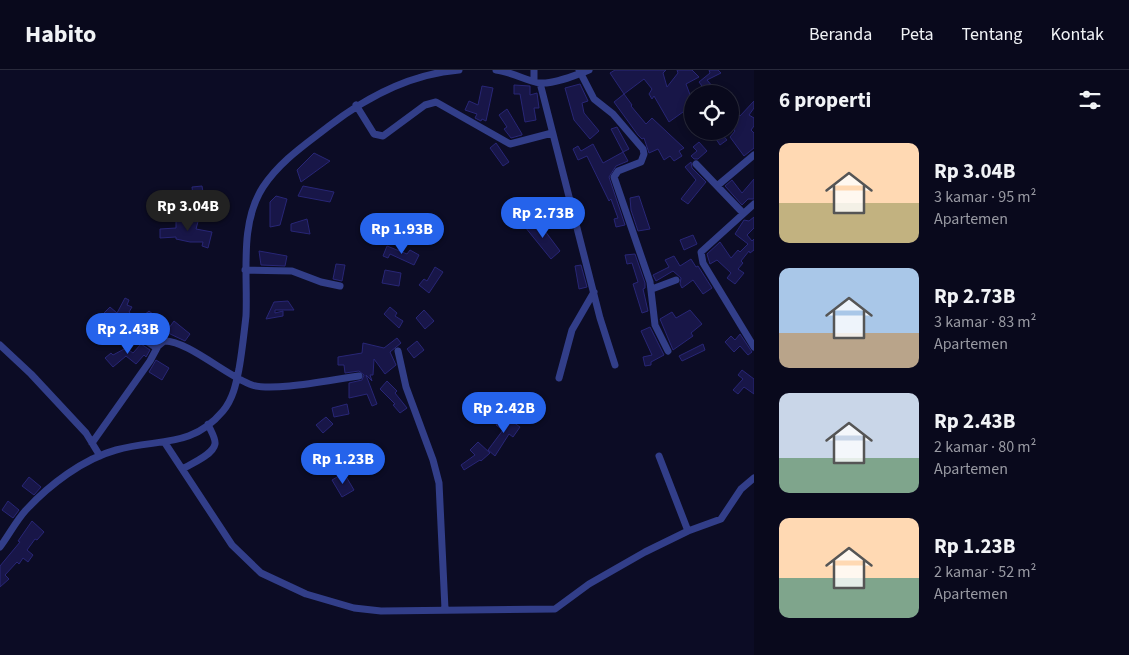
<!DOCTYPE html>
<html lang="id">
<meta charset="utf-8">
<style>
:root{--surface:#09091c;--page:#171729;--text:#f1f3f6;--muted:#999aa3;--line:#292a3b;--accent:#2563eb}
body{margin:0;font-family:"Source Sans 3",sans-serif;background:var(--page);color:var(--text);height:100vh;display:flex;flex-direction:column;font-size:19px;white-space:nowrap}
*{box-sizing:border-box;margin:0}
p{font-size:16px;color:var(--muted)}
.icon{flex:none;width:28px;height:28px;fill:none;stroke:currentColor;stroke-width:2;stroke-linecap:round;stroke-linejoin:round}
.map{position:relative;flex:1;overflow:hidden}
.side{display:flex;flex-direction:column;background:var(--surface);width:375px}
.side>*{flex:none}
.tools{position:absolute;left:684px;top:15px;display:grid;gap:10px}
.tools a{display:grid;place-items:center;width:55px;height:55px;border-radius:50%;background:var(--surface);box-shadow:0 2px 8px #0003,0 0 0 1px var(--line);font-size:25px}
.price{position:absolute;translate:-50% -42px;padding:0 11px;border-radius:18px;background:var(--accent);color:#fff;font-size:16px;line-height:32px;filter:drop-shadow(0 1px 2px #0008)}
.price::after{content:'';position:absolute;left:50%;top:30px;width:15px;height:11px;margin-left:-8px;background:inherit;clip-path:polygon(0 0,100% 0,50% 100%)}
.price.selected{background:#222;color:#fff}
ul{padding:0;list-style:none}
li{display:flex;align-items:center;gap:15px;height:125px;padding:0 25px}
li span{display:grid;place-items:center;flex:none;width:140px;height:100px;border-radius:10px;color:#555}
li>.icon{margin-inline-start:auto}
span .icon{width:60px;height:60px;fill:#fffc;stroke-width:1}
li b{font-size:21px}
h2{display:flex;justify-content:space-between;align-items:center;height:60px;padding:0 25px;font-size:21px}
header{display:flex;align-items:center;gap:30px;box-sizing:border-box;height:70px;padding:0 25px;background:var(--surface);border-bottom:1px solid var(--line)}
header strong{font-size:24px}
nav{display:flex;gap:28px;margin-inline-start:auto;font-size:18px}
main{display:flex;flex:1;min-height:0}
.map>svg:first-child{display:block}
.building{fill:#181648;stroke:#282676}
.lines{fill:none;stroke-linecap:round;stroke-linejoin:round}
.minor{stroke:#323e89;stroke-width:7}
</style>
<header>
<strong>Habito</strong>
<nav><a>Beranda</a><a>Peta</a><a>Tentang</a><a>Kontak</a></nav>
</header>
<main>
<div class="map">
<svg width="754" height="585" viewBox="0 0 754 585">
<rect width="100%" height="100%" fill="#0c0c25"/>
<path class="building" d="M615,0H666L663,3L667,17L678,3L677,0H692L699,7L686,14L692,30V53L683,42L669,52L654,26L652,29L649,24L652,19L644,9L624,24L610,3Z
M709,0H718L721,3L707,10L719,24H708L699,12L710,3Z
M580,14L588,31L582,33L584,43L599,61L590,69L574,50L565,18Z
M514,15L530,16V25L537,23L539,38H534L536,50L525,52L520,24H514Z
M482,16L493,18L486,51L482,49L481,51L475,48L477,44L465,40L469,31L478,35Z
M624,24L632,35L631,36L646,54L652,48L684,78L679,81L682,86L674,91L670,86L664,90L658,79L649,83L644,68L642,69L638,65L614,32Z
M754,31V38L749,45L754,48V56L751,60L754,63V78L744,86L730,67L735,61L730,55V36L740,46Z
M507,39L522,64V65L511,68L504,59L507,57L499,45Z
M617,57L629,79L623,82L611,59Z
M713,61H719L727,70L720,75L716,69L711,70L707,66Z
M699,72L707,81L698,89H694L691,86L697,81L693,77Z
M496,73L509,92L503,96L490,78Z
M593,74L603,93L623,82L628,91L616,96L609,107L625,155L616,157L614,149L618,148L611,129L609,131L587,86L578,90L573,79L578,76L581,81Z
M314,83L330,91L301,112L297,100Z
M691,92L692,98L706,112L688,134L681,129L696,110L685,97Z
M754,109V129H748L742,135L725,116L732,110L742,123Z
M202,116L204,128L194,134L192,117Z
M303,116L334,122L330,132L298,126Z
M276,126L287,129L280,155L270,157V132Z
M639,126L650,159L638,161L631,140L630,128Z
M189,146L199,148L196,159L212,162L208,178L202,176L203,172H190L176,169V167L160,168V159L176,158V149H189Z
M754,147V158L747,165L752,171L754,169V180L750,183L749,181L741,191L743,193L738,199L744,203L735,214L727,208L731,203L717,190L710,194L707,184L720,172L731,188L738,180L740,182L748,174L735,164L744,150L749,151Z
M307,149L310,164L291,161V154Z
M536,149L560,181L551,189L525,157Z
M693,165L697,174L684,180L680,170Z
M387,176L407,184L410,180L419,185L414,195L390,184L388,188L383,186Z
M259,181L287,186L285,196L261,195Z
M635,184L645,213V218L643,219L648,241L642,243L633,214L638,212L632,193L627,194L625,185Z
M674,186L680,196L691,189L696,197L698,196L712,218L703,224L693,210L682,218L680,214L681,208L673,201L656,211L653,205L669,197L665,190Z
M336,194L345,195L342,211L333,209Z
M581,195L587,217L579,219L575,196Z
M435,197L443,202L429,223L419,215L424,209L427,211Z
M385,200L401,203L399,216L382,213Z
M125,228L129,230L127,235L132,237L129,242L138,250L149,241L154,245L139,260L117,247L113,251L104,243L110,237L117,243Z
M288,231L294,240H275V243L283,241V246L266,249L274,232Z
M390,237L397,243L395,246L403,251L399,258L384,244Z
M424,240L434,251L425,259L416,248Z
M690,240L702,254L691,263L693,266L673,280L660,249L672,242L676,248Z
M174,251L190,264L185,271L166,262Z
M650,257L664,285L651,292V295L645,296L643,287L652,285L641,261Z
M740,264L752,282L748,285L740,276L734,282L725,272L731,266L735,270Z
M397,268L401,273L390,282L396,295L385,304L374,289L373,305H370L372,311L366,305L377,334L372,336L367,324L349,328V313L362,310L364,305L359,301L345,303L344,295H338V287L362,283L363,273L384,278Z
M417,271L424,280L414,288L407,279Z
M141,274L150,280L146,287L144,285L136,294L126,286L113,297L105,288L111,283L113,285L126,278L133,283Z
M703,274L705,280L682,291L679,286Z
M156,290L169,298L162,310L149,302Z
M742,300L754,309V324L744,317L738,324L733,320L743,309L738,305Z
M387,311L397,321L395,323L407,338L400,343L393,335L395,334L380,319Z
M347,334L349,344L334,347L332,338Z
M503,345L520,357L513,367L509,364L495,386L488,380L503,360L496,355Z
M326,347L333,354L323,363L316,355Z
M478,372L490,383L481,391L480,390L464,400L461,395L475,385L470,380Z
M344,403L354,420L342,427L332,410Z
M29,407L41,417L34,425L22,416Z
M8,431L19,440L13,448L2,440Z
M32,451L44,462L37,470L35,469L27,480L33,485L28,492L23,488L19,494L17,492L5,505L9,509L0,517V496L20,472L18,471Z"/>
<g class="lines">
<path class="minor" d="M496,0C512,2 527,11 540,13C555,14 576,5 589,0
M534,0V10
M579,0L594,29L613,44L643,79L644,84L641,92L618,101L614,107L650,212L655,255L668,281
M540,13L600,248L615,295
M356,35L374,64L383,66L425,35L436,32L510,74L552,63
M696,94L743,143
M717,116L754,85
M754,134L701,182L703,193L754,277
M245,200L292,201L321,212L340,216
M652,219L676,210
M119,253L157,278
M0,275L31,304L86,363L100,386
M398,281L406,317L433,390L439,413L445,539
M559,308L572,260L594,222
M92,373L150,291L158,276L164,271C187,270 228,307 252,315C274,322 334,309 359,306
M165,373L232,475L261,503L306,524L354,538L381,541L555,539L589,514L645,482L688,461L721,449L741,419L754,408
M659,386L688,461
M182,399C191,394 213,385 215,374C216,368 210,360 208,354
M0,477C9,465 16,451 26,440C49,415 83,389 116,380C158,368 191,379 223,341C233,329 236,314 239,299C242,282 244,264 246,246C248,205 239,154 263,117C280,91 306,74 329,56C368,26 410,4 459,0"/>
</g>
</svg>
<div class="tools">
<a><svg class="icon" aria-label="locate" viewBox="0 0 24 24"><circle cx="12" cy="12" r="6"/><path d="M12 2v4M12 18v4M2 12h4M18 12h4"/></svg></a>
</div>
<b class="price selected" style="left:188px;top:162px">Rp 3.04B</b>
<b class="price" style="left:543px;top:169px">Rp 2.73B</b>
<b class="price" style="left:402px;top:185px">Rp 1.93B</b>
<b class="price" style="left:128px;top:285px">Rp 2.43B</b>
<b class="price" style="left:504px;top:364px">Rp 2.42B</b>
<b class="price" style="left:343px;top:415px">Rp 1.23B</b>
</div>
<section class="side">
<h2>6 properti<svg class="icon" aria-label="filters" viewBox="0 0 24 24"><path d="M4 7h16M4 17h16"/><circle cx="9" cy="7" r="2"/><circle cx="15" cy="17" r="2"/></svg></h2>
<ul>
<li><span style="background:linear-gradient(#ffd9b3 60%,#c2b280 0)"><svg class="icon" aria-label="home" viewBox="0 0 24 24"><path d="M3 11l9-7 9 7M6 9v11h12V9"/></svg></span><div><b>Rp 3.04B</b><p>3 kamar · 95 m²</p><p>Apartemen</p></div></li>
<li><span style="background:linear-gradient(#a9c7e8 65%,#b9a48a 0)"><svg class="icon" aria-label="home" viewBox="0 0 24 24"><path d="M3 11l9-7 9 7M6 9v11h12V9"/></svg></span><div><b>Rp 2.73B</b><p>3 kamar · 83 m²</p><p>Apartemen</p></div></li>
<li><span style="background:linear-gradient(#c9d6e8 65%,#7fa58c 0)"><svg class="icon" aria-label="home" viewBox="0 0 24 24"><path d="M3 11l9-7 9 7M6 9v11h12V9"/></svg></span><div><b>Rp 2.43B</b><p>2 kamar · 80 m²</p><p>Apartemen</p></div></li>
<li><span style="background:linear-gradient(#ffd9b3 60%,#7fa58c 0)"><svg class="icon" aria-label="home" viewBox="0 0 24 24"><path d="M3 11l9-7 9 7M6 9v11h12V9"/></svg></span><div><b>Rp 1.23B</b><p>2 kamar · 52 m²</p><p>Apartemen</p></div></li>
</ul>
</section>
</main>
